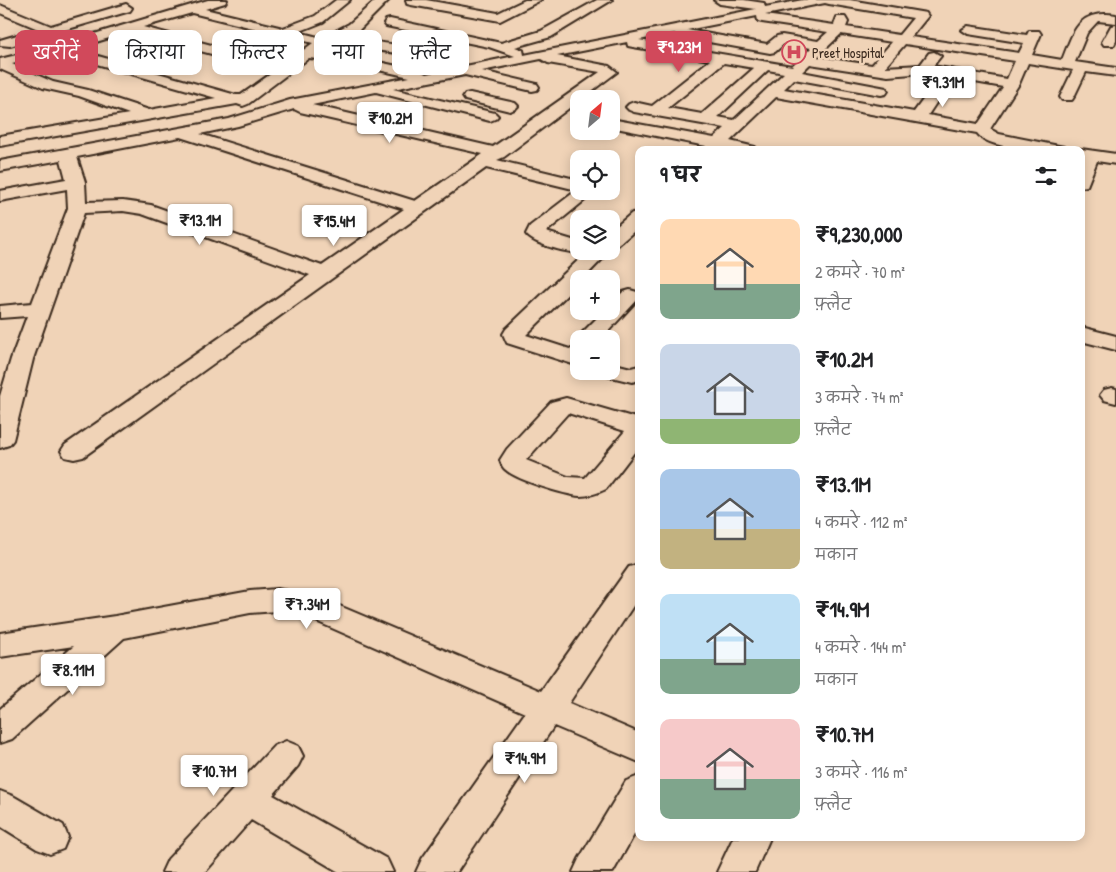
<!DOCTYPE html>
<html lang="hi">
<meta charset="utf-8">
<style>
:root{--surface:#fff;--page:#f2f2f2;--text:#202124;--muted:#757577;--accent:#d1495b}
body{margin:0;font-family:"Patrick Hand","Playpen Sans Deva",sans-serif;background:var(--page);color:var(--text);height:100vh;display:flex;flex-direction:column;font-size:19px;white-space:nowrap}
*{box-sizing:border-box;margin:0}
p{font-size:16px;color:var(--muted)}
.icon{flex:none;width:28px;height:28px;fill:none;stroke:currentColor;stroke-width:2;stroke-linecap:round;stroke-linejoin:round}
.map{position:relative;flex:1;overflow:hidden}
.drawer{position:absolute;left:635px;top:146px;width:450px;height:695px;display:flex;flex-direction:column;background:var(--surface);border-radius:10px;box-shadow:0 2px 12px #0003}
.drawer>*{flex:none}
.banner{position:absolute;left:15px;top:30px;width:475px;height:45px;display:flex;gap:10px}
.needle{width:32px;rotate:28deg}
.buttons{position:absolute;left:570px;top:90px;display:grid;gap:10px}
.buttons a{display:grid;place-items:center;width:50px;height:50px;border-radius:10px;background:var(--surface);box-shadow:0 2px 12px #0003;font-size:25px}
.price{position:absolute;translate:-50% -42px;padding:0 11px;border-radius:5px;background:#fff;color:#222;font-size:16px;line-height:32px;filter:drop-shadow(0 1px 2px #0008)}
.price::after{content:'';position:absolute;left:50%;top:30px;width:15px;height:11px;margin-left:-8px;background:inherit;clip-path:polygon(0 0,100% 0,50% 100%)}
.price.selected{background:var(--accent);color:#fff}
ul{padding:0;list-style:none}
li{display:flex;align-items:center;gap:15px;height:125px;padding:0 25px}
li span{display:grid;place-items:center;flex:none;width:140px;height:100px;border-radius:10px;color:#555}
li>.icon{margin-inline-start:auto}
span .icon{width:60px;height:60px;fill:#fffc;stroke-width:1}
li b{font-size:21px}
h2{display:flex;justify-content:space-between;align-items:center;height:60px;padding:0 25px;font-size:21px}
.tag{padding:0 18px;border-radius:10px;background:var(--surface);box-shadow:0 2px 12px #0003;font-size:18px;line-height:45px}
.tag.selected{background:var(--accent);color:#fff}
.map>svg:first-child{display:block}
.lines{fill:none;stroke-linecap:round;stroke-linejoin:round}
.minor-casing{stroke:#3b2a1e;stroke-width:4}
.minor{fill:#f0d3b7;fill-rule:evenodd}
.labels{text-anchor:middle;dominant-baseline:central;stroke-width:5;stroke-linejoin:round;paint-order:stroke}
.far-poi-label{font-size:14px;fill:#3b2a1e;stroke:#f0d3b7;text-anchor:start}
</style>
<div class="map">
<svg width="1116" height="872" viewBox="0 0 1116 872">
<rect width="100%" height="100%" fill="#f0d3b7"/>
<filter id="ink" filterUnits="userSpaceOnUse"><feTurbulence type="fractalNoise" baseFrequency=".02" numOctaves="2"/><feDisplacementMap in="SourceGraphic" scale="10" xChannelSelector="R" yChannelSelector="G"/><feConvolveMatrix kernelMatrix="1 2 1 2 8 2 1 2 1" color-interpolation-filters="sRGB"/></filter>
<g filter="url(#ink)">
<g class="lines">
<g class="minor-casing">
<path id="minor" d="M208,0H227L225,3L205,9L283,28L315,16L336,0H350L323,22L298,32L322,38L349,24L376,0H389L359,30L342,38C359,40 440,48 448,59L446,62L441,63L397,53L329,44L319,51L342,54L420,71L426,74L515,56L489,47L386,26L384,23L386,20L390,19L501,43L541,31L597,0H612L551,37L515,47L523,50L524,55L756,9L720,4L714,0H744L764,3L765,7L803,0H850L926,13L928,16L911,37L1019,53L1024,43L968,34L962,30L968,26L1027,35L1029,31H1039L1041,34L1032,55L1062,60C1074,30 1079,9 1116,15V23L1098,21L1087,33L1075,62L1116,68V76L1086,72L1074,97L1072,100H1062L1060,97L1073,70L1028,63L1019,84L990,129L999,134L1064,147L1066,150C1045,150 990,151 977,133L776,97L730,141L755,147L757,150H703L706,146L611,127V119L714,138L725,128L634,112L629,110L626,107L629,104L634,102L652,106L710,60L633,47L628,46L627,42L557,56L609,66L617,72L504,157L497,160L579,180V191H596L546,232L579,242V251L586,252C574,255 533,245 526,234L530,226L577,190L486,168L83,457L74,459L65,457L61,451L65,445L310,275L142,214L123,211L84,213L33,359L13,440L9,445L0,448V396L11,359L27,316L0,318V306L32,303L68,208L67,189L0,201V191L66,179L61,160L0,171V161L229,119L290,100L410,77L342,62L309,58L248,104L243,106L237,104L0,146V136L129,114L79,96L43,88L0,69V59L54,46ZM825,3L829,4L913,18L899,35L846,27L848,22L845,17H837L834,25L765,15ZM192,13L313,43L284,64L143,27ZM757,16L758,21L762,22L828,32L818,41L782,35L777,36L767,44L687,30ZM129,32L275,71L241,95H236L73,49ZM675,33L676,36L681,37L770,53L775,52L785,43L811,48L804,55H791L789,58L796,62L792,66L639,40ZM841,34L892,42L872,65L817,57ZM905,44L1015,61L1007,79L933,66L941,56L934,52L929,53L920,65L885,67ZM58,53L216,98L149,110L88,90L53,82L12,64ZM541,59L548,63L600,72L493,147L312,105L376,92L490,121L495,119L498,116L495,113L393,89L465,75L532,91L537,90L539,87L537,84L482,71ZM724,63L754,68L702,114L668,108ZM810,64L888,76L924,73L1003,87L978,124L928,115L950,82L948,79H938L914,112L784,89L794,79L881,95L886,94L888,91L886,88L881,87L802,72ZM768,70L784,73L734,120L718,117ZM294,109L300,112L483,154L415,201L200,134L238,126ZM180,137L404,209L322,266L151,205L123,201L86,202L85,182L77,157Z
M406,0H426L498,13L525,0H541L500,21L411,5L407,4Z
M126,4L132,8L130,11L10,46L0,45V40L38,29L0,13V5L51,26Z
M1116,25V41L1114,45H1104L1102,42L1111,26Z
M470,93L515,103L518,106L515,109L510,111L465,100L463,97L465,94Z
M1081,149L1116,154V164L1097,161L1087,186L1081,187V150H1077Z
M639,212V227L618,245L611,247V231L632,213Z
M588,251H610L583,279H579V283L526,335L579,352V366L507,343L503,334L506,329Z
M630,290L637,292L639,298L601,339L579,340L581,334L604,311H611V303L623,292Z
M1081,327L1116,336V350L1081,341Z
M611,363L631,368L639,366V380L632,382L603,375L600,371H611Z
M1112,388L1116,389V403L1104,400L1100,395L1104,390Z
M566,398L639,419V446L606,489C598,493 589,496 580,496C565,495 517,480 506,470C503,468 501,464 500,460L507,449L551,402ZM568,413L625,431L585,478L568,477L526,460Z
M639,564V597L569,703L639,733V762L554,726L457,872H416L422,859L525,713L300,614L277,611L250,613L124,638L12,739L0,743V709L74,646L0,657V633L115,616L250,591L277,589L316,596L541,691L629,567Z
M286,741L298,746L303,756L298,766L273,795L387,859L393,872H339L251,820L205,872H162L168,859L274,746Z
M639,776V826L613,872H573L579,859L626,781Z
M0,791L13,796L63,825L68,837L63,849L50,854L37,849L0,826Z
M733,838H770L755,872H717Z"/>
</g>
<use href="#minor" class="minor"/>
</g>
</g>
<defs>
<g id="hospital-ring" transform="scale(1.25)"><circle r="9.5" fill="#f0d3b7" stroke="#d1495b" stroke-width="1.5"/><path d="M-5-5h3v3.5h4V-5h3V5h-3V1.5h-4V5h-3Z" fill="#d1495b"/></g>
</defs>
<g fill-rule="evenodd">
<use href="#hospital-ring" x="794" y="52"/>
</g>
<g class="labels">
<g class="far-poi-label">
<text x="812" y="52">Preet Hospital</text>
</g>
</g>
</svg>
<div class="buttons">
<a><svg class="needle" viewBox="-14 -14 28 28"><path d="M0-13l5 13h-10z" fill="#e53935"/><path d="M0 13l5-13h-10z" fill="#757577"/></svg></a>
<a><svg class="icon" aria-label="locate" viewBox="0 0 24 24"><circle cx="12" cy="12" r="6"/><path d="M12 2v4M12 18v4M2 12h4M18 12h4"/></svg></a>
<a><svg class="icon" aria-label="layers" viewBox="0 0 24 24"><path d="M12 4l9 5-9 5-9-5zM3 14l9 5 9-5"/></svg></a>
<a>+</a>
<a>−</a>
</div>
<b class="price selected" style="left:679px;top:73px">₹9.23M</b>
<b class="price" style="left:943px;top:108px">₹9.31M</b>
<b class="price" style="left:390px;top:144px">₹10.2M</b>
<b class="price" style="left:200px;top:246px">₹13.1M</b>
<b class="price" style="left:334px;top:247px">₹15.4M</b>
<b class="price" style="left:307px;top:630px">₹7.34M</b>
<b class="price" style="left:73px;top:696px">₹8.11M</b>
<b class="price" style="left:525px;top:784px">₹14.9M</b>
<b class="price" style="left:214px;top:797px">₹10.7M</b>
<div class="banner">
<a class="tag selected">खरीदें</a>
<a class="tag">किराया</a>
<a class="tag">फ़िल्टर</a>
<a class="tag">नया</a>
<a class="tag">फ़्लैट</a>
</div>
<section class="drawer">
<h2>9 घर<svg class="icon" aria-label="filters" viewBox="0 0 24 24"><path d="M4 7h16M4 17h16"/><circle cx="9" cy="7" r="2"/><circle cx="15" cy="17" r="2"/></svg></h2>
<ul>
<li><span style="background:linear-gradient(#ffd9b3 65%,#7fa58c 0)"><svg class="icon" aria-label="home" viewBox="0 0 24 24"><path d="M3 11l9-7 9 7M6 9v11h12V9"/></svg></span><div><b>₹9,230,000</b><p>2 कमरे · 70 m²</p><p>फ़्लैट</p></div></li>
<li><span style="background:linear-gradient(#c9d6e8 75%,#8fb573 0)"><svg class="icon" aria-label="home" viewBox="0 0 24 24"><path d="M3 11l9-7 9 7M6 9v11h12V9"/></svg></span><div><b>₹10.2M</b><p>3 कमरे · 74 m²</p><p>फ़्लैट</p></div></li>
<li><span style="background:linear-gradient(#a9c7e8 60%,#c2b280 0)"><svg class="icon" aria-label="home" viewBox="0 0 24 24"><path d="M3 11l9-7 9 7M6 9v11h12V9"/></svg></span><div><b>₹13.1M</b><p>4 कमरे · 112 m²</p><p>मकान</p></div></li>
<li><span style="background:linear-gradient(#bfe0f5 65%,#7fa58c 0)"><svg class="icon" aria-label="home" viewBox="0 0 24 24"><path d="M3 11l9-7 9 7M6 9v11h12V9"/></svg></span><div><b>₹14.9M</b><p>4 कमरे · 144 m²</p><p>मकान</p></div></li>
<li><span style="background:linear-gradient(#f6c9c9 60%,#7fa58c 0)"><svg class="icon" aria-label="home" viewBox="0 0 24 24"><path d="M3 11l9-7 9 7M6 9v11h12V9"/></svg></span><div><b>₹10.7M</b><p>3 कमरे · 116 m²</p><p>फ़्लैट</p></div></li>
</ul>
</section>
</div>
